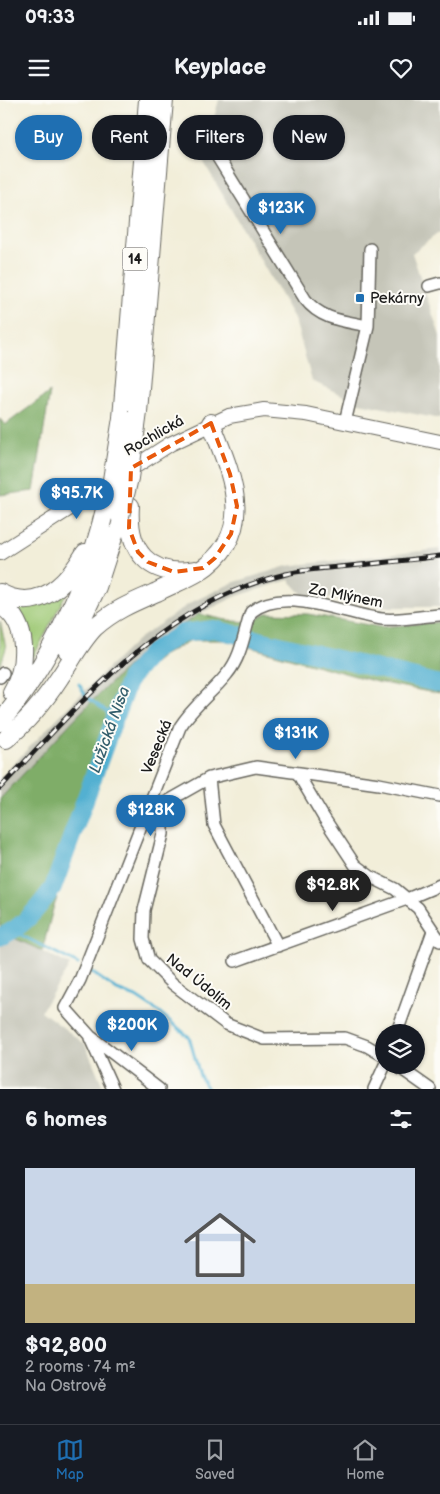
<!DOCTYPE html>
<meta charset="utf-8">
<style>
:root{--surface:#171b24;--page:#242831;--text:#f1f3f6;--muted:#9ea1a6;--line:#363941;--accent:#1f6fb2}
body{margin:0;font-family:"Balsamiq Sans",sans-serif;background:var(--page);color:var(--text);height:100vh;display:flex;flex-direction:column;font-size:19px;white-space:nowrap}
*{box-sizing:border-box;margin:0}
p{font-size:16px;color:var(--muted)}
.icon{flex:none;width:28px;height:28px;fill:none;stroke:currentColor;stroke-width:2;stroke-linecap:round;stroke-linejoin:round}
.map{position:relative;height:989px;overflow:hidden}
.side{display:flex;flex-direction:column;background:var(--surface);flex:1}
.side>*{flex:none}
.guide{position:absolute;left:15px;top:15px;width:410px;height:45px;display:flex;gap:10px}
.controls{position:absolute;left:375px;top:924px;display:grid;gap:10px}
.controls a{display:grid;place-items:center;width:50px;height:50px;border-radius:50%;background:var(--surface);box-shadow:0 1px 4px #0004;font-size:25px}
.price{position:absolute;translate:-50% -42px;padding:0 11px;border-radius:18px;background:var(--accent);color:#fff;font-size:16px;line-height:32px;filter:drop-shadow(0 1px 2px #0008)}
.price::after{content:'';position:absolute;left:50%;top:30px;width:15px;height:11px;margin-left:-8px;background:inherit;clip-path:polygon(0 0,100% 0,50% 100%)}
.price.on{background:#222;color:#fff}
ul{padding:0;list-style:none}
li{display:grid;align-content:center;gap:10px;height:265px;padding:0 25px}
li span{display:grid;place-items:center;height:155px;border-radius:0px;color:#555}
li>.icon{margin-inline-start:auto}
span .icon{width:90px;height:90px;fill:#fffc;stroke-width:1}
li b{font-size:21px}
h2{display:flex;justify-content:space-between;align-items:center;height:60px;padding:0 25px;font-size:21px}
.tag{padding:0 18px;border-radius:22px;background:var(--surface);box-shadow:0 1px 4px #0004;font-size:18px;line-height:45px}
.tag.on{background:var(--accent);color:#fff}
.status{display:flex;justify-content:space-between;align-items:center;height:35px;padding:0 25px;background:var(--surface);direction:ltr}
.status svg{height:14px;fill:currentColor}
header{display:flex;justify-content:space-between;align-items:center;height:65px;padding:0 25px;background:var(--surface);font-size:22px;font-weight:700}
.tab-bar{display:flex;justify-content:space-around;align-items:center;height:70px;border-top:1px solid var(--line);background:var(--surface);font-size:14px;color:var(--muted)}
.tab-bar a{display:grid;justify-items:center;gap:2px}
.tab-bar .on{color:var(--accent)}
.map>svg:first-child{display:block}
.industrial{fill:#c5c5b8}
.green{fill:#9fc976;stroke:#5e7249}
.forest{fill:#7fad67;stroke:#4e6442}
.lines{fill:none;stroke-linecap:round;stroke-linejoin:round}
.stream{stroke:#52b0d1;stroke-width:3}
.river{stroke:#52b0d1;stroke-width:18}
.minor-casing{stroke:#67665e;stroke-width:14}
.tertiary-casing{stroke:#67665e;stroke-width:16}
.trunk-casing{stroke:#67665e;stroke-width:20}
.minor{stroke:#fff;stroke-width:11}
.tertiary{stroke:#fff;stroke-width:14}
.trunk{stroke:#fff;stroke-width:18}
.rail-casing{stroke:#1c1c1c;stroke-width:5}
.rail{stroke:#fdfcf7;stroke-width:3;stroke-dasharray:9;stroke-linecap:butt}
.trunk-bridge-casing{stroke:#67665e;stroke-width:20;stroke-linecap:butt}
.trunk-bridge{stroke:#fff;stroke-width:18}
.marked{fill:none;stroke:#e8590c;stroke-width:4;stroke-dasharray:10 6;stroke-linejoin:round}
.poi-dot{fill:#1f6fb2;stroke:#fdfcf7;stroke-width:2}
.labels{text-anchor:middle;dominant-baseline:central;stroke-width:4;stroke-linejoin:round;paint-order:stroke}
.shield{fill:#fdfcf7;stroke:#605f5e;stroke-width:1}
.shield-label{font-size:14px;font-weight:bold;fill:#1c1c1c}
.poi-label{font-size:15px;fill:#1c1c1c;stroke:#fdfcf7;text-anchor:start}
.street-label{font-size:15px;fill:#1c1c1c;stroke:#fdfcf7}
.water-label{font-size:16px;font-style:italic;fill:#345f6d;stroke:#fdfcf7}
</style>
<div class="status"><b>09:33</b><svg viewBox="0 0 49 12"><path d="M0 12V9h3v3zM5 12V6h3v6zM10 12V3h3v9zM15 12V0h3v12zM26 1h20v11H26zM47 4h2v5h-2z"/></svg></div>
<header><svg class="icon" aria-label="menu" viewBox="0 0 24 24"><path d="M4 6h16M4 12h16M4 18h16"/></svg>Keyplace<svg class="icon" aria-label="heart" viewBox="0 0 24 24"><path d="M12 20l-8-8c-3-5 5-10 8-4 3-6 11-1 8 4z"/></svg></header>
<div class="map">
<svg width="440" height="989" viewBox="0 0 440 989">
<rect width="100%" height="100%" fill="#fdfcf7"/>
<filter id="ink" filterUnits="userSpaceOnUse"><feTurbulence type="fractalNoise" baseFrequency=".02" numOctaves="2"/><feDisplacementMap in="SourceGraphic" scale="10" xChannelSelector="R" yChannelSelector="G"/><feConvolveMatrix kernelMatrix="1 2 1 2 8 2 1 2 1" color-interpolation-filters="sRGB"/></filter>
<filter id="wash" filterUnits="userSpaceOnUse"><feTurbulence type="fractalNoise" baseFrequency=".0096" numOctaves="4" result="noise"/><feDisplacementMap in="SourceGraphic" scale="20" xChannelSelector="R" yChannelSelector="G"/><feGaussianBlur stdDeviation="1.12" result="paint"/><feColorMatrix in="noise" values="0 0 0 0 0 0 0 0 0 0 0 0 0 0 0 0 0 1.4 0 .05"/><feComposite in="paint" operator="in"/></filter>
<g filter="url(#wash)">
<rect width="100%" height="100%" fill="#f2eed9"/>
<path class="industrial" d="M219,0H440V132L412,153L440,236V319L359,303L312,281L295,220L202,59Z
M440,449V507H389L302,494L289,480L237,496L199,514L147,550L78,616L0,699V678L68,607L138,539L192,502L232,483L287,466Z
M0,835L14,838L70,865L41,911L85,944L104,989H0Z"/>
<path class="green" d="M69,488L32,560C32,538 30,523 15,506Z
M0,521L6,548L0,567Z"/>
<path class="forest" d="M50,292L34,391L0,395V319L5,325Z
M266,513L308,514L380,527L440,522V594L377,582L224,540H191L162,556L136,578L53,809L42,851L14,838L0,835V699C47,649 93,596 145,551C162,537 181,526 199,514C220,518 249,529 266,513Z"/>
<g class="lines">
<path class="stream" d="M79,584L86,596
M88,598L106,611L112,622
M13,831L78,864
M87,869L117,890L136,897L159,912L189,937L200,976L208,989"/>
<path class="river" d="M0,837C24,827 38,808 53,788L129,579L152,552L182,533L214,529L440,584"/>
</g>
</g>
<g filter="url(#ink)">
<g class="lines">
<g class="minor-casing">
<path id="minor" d="M214,21L212,48L305,199C321,220 344,221 368,226
M429,186L440,183
M345,322L368,226L370,149
M0,577L3,573
M298,674L324,718L355,765L371,777L395,789L418,808L440,841
M209,678L214,725L278,846
M157,703L163,704L209,678L256,667L379,684L440,696
M163,704V734L144,810L143,839L149,860L173,884L226,924L264,939L345,938L367,946L384,956
M235,861L407,799L440,785
M397,932L433,831
M90,938L113,989
M396,965L430,989
M159,989L90,936L65,908L80,880L180,627C193,606 212,593 227,574C242,556 244,533 251,512C284,485 343,514 382,519C400,521 422,516 440,515
M374,989L385,965"/>
</g>
<g class="tertiary-casing">
<path id="tertiary" d="M0,453L170,344L229,316L264,310L306,314L440,342"/>
</g>
<g class="trunk-casing">
<path id="trunk" d="M138,312L164,0
M122,318L148,0
M130,406C127,450 148,478 195,470
M0,493C38,514 67,484 85,453
M0,505C29,521 28,566 12,592
M67,550L97,487L120,416
M0,622C45,571 84,490 101,425
M6,639C27,622 45,600 60,577C71,561 81,541 95,527C114,510 134,502 157,492C170,485 185,480 198,472C259,433 232,376 211,323"/>
</g>
<use href="#minor" class="minor"/>
<use href="#tertiary" class="tertiary"/>
<use href="#trunk" class="trunk"/>
<g class="rail-casing">
<path id="rail" d="M0,688C83,601 163,502 286,474C306,469 329,468 350,466C380,463 410,460 440,456"/>
</g>
<use href="#rail" class="rail"/>
<g class="trunk-bridge-casing">
<path id="trunk-bridge" d="M120,416L129,378L138,312
M101,425L111,386L122,318"/>
</g>
<use href="#trunk-bridge" class="trunk-bridge"/>
</g>
</g>
<path class="marked" d="M211,323L230,374L237,406L231,434L215,458L203,468L174,472L148,462L138,452L129,428L131,368Z"/>
<rect class="poi-dot" x="355" y="193" width="10" height="10" rx="2.5"/>
<g class="labels">
<rect class="shield" x="122.5" y="147.5" width="25" height="23" rx="4"/>
<g class="shield-label">
<text x="135" y="159">14</text>
</g>
<g class="poi-label">
<text x="370" y="198">Pekárny</text>
</g>
<g class="street-label">
<text transform="translate(154 336) rotate(-30)">Rochlická</text>
<text transform="translate(346 496) rotate(11)">Za Mlýnem</text>
<text transform="translate(157 647) rotate(-68)">Vesecká</text>
<text transform="translate(199 882) rotate(39)">Nad Údolím</text>
</g>
<g class="water-label">
<text transform="translate(110 630) rotate(-70)">Lužická Nisa</text>
</g>
</g>
</svg>
<div class="controls">
<a><svg class="icon" aria-label="layers" viewBox="0 0 24 24"><path d="M12 4l9 5-9 5-9-5zM3 14l9 5 9-5"/></svg></a>
</div>
<b class="price" style="left:281px;top:135px">$123K</b>
<b class="price" style="left:77px;top:420px">$95.7K</b>
<b class="price" style="left:296px;top:660px">$131K</b>
<b class="price" style="left:151px;top:737px">$128K</b>
<b class="price on" style="left:333px;top:812px">$92.8K</b>
<b class="price" style="left:132px;top:952px">$200K</b>
<div class="guide">
<a class="tag on">Buy</a>
<a class="tag">Rent</a>
<a class="tag">Filters</a>
<a class="tag">New</a>
</div>
</div>
<section class="side">
<h2>6 homes<svg class="icon" aria-label="filters" viewBox="0 0 24 24"><path d="M4 7h16M4 17h16"/><circle cx="9" cy="7" r="2"/><circle cx="15" cy="17" r="2"/></svg></h2>
<ul>
<li><span style="background:linear-gradient(#c9d6e8 75%,#c2b280 0)"><svg class="icon" aria-label="home" viewBox="0 0 24 24"><path d="M3 11l9-7 9 7M6 9v11h12V9"/></svg></span><div><b>$92,800</b><p>2 rooms · 74 m²</p><p>Na Ostrově</p></div></li>
</ul>
</section>
<nav class="tab-bar">
<a class="on"><svg class="icon" aria-label="map" viewBox="0 0 24 24"><path d="M3 6l6-2 6 2 6-2v14l-6 2-6-2-6 2zM9 4v14M15 6v14"/></svg>Map</a>
<a><svg class="icon" aria-label="saved" viewBox="0 0 24 24"><path d="M7 4h10v16l-5-4-5 4z"/></svg>Saved</a>
<a><svg class="icon" aria-label="home" viewBox="0 0 24 24"><path d="M3 11l9-7 9 7M6 9v11h12V9"/></svg>Home</a>
</nav>
